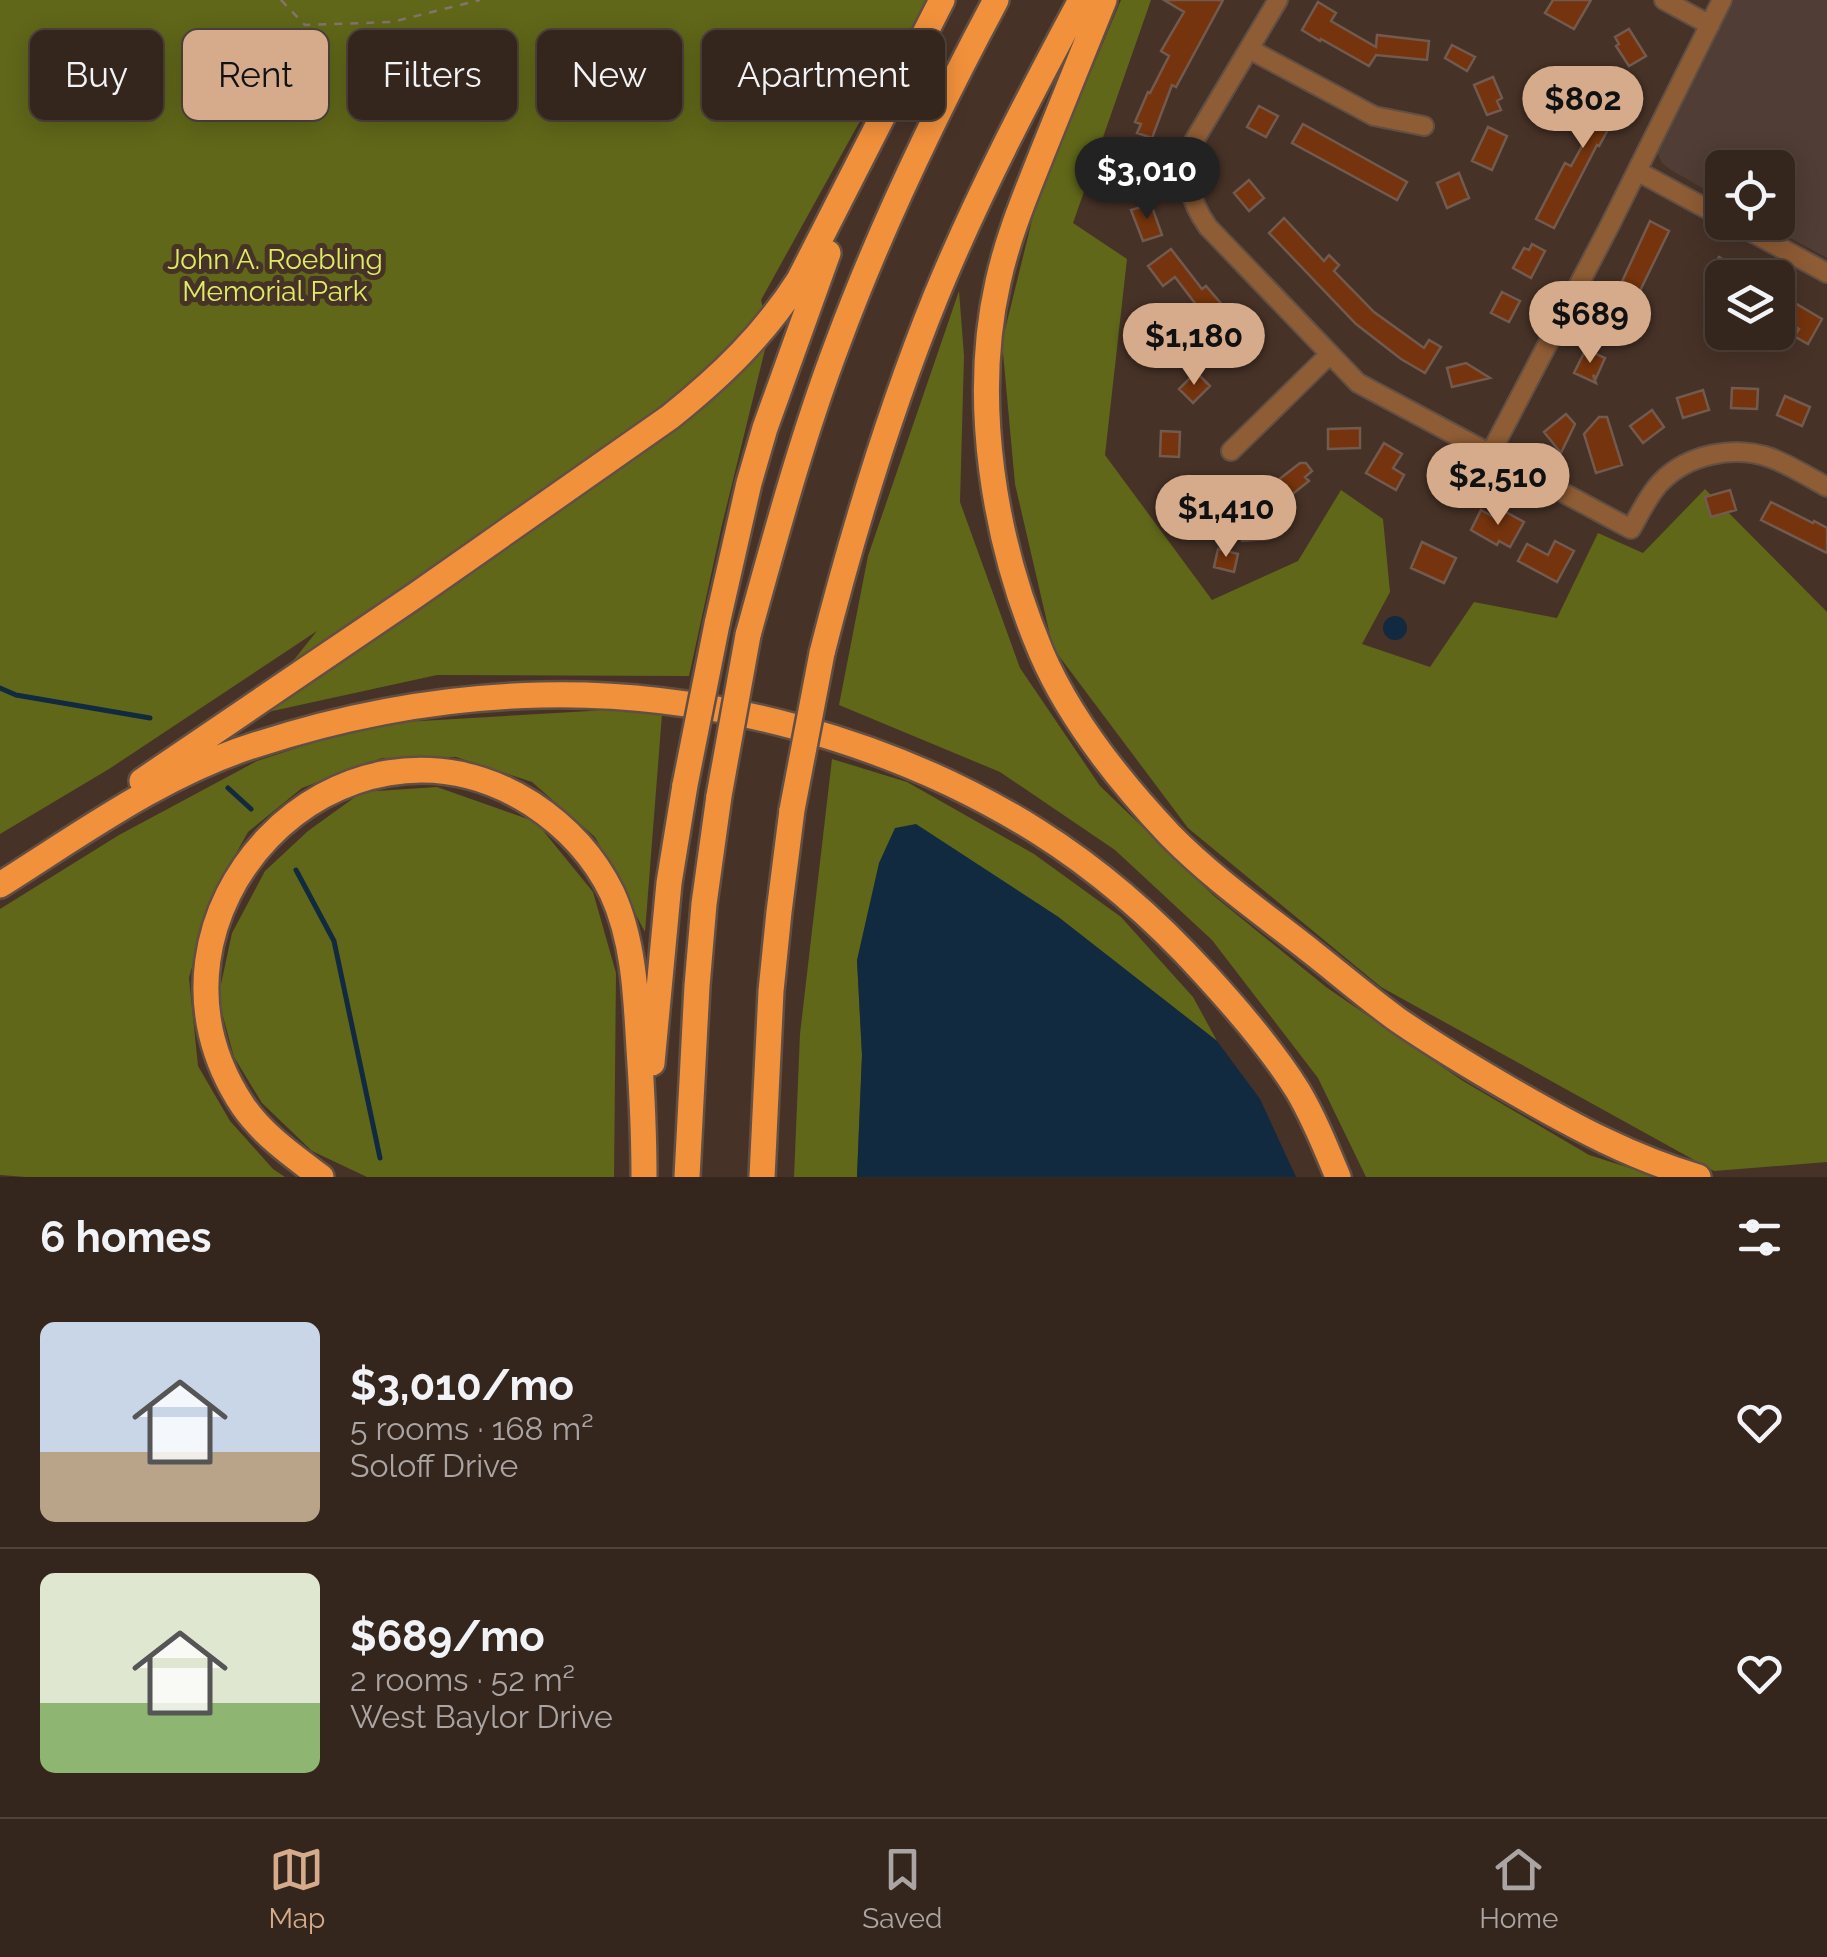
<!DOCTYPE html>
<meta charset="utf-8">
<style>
:root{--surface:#35261d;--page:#3d2e26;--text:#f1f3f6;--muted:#aaa5a4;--line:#4f433b;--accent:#d6ab8b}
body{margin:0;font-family:Raleway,sans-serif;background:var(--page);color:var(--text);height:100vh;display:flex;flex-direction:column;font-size:38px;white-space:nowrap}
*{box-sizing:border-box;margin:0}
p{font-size:32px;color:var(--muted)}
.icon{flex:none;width:55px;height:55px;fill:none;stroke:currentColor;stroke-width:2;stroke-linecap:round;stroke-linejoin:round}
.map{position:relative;height:1177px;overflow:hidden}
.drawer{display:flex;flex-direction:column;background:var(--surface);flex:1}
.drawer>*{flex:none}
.top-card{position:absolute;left:30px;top:30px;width:1000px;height:90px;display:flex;gap:20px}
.buttons{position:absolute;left:1705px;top:150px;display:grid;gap:20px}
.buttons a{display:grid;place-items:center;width:90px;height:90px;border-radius:15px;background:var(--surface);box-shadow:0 5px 25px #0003,0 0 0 2px var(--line);font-size:50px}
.price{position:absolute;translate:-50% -85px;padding:0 22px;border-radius:35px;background:var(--accent);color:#111;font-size:32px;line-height:65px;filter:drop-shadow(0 2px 5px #0008)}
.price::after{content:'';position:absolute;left:50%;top:60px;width:30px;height:22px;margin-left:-15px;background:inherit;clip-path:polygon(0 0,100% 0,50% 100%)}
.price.current{background:#222;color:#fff}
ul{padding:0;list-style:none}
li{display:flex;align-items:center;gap:30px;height:250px;padding:0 40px}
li+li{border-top:2px solid var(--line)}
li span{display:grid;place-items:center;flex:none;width:280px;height:200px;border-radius:15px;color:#555}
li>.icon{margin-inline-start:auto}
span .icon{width:120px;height:120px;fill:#fffc;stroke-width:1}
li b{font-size:42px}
h2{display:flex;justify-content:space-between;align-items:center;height:120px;padding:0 40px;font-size:42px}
.pill{padding:0 35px;border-radius:15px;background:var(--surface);box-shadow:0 5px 25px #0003,0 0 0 2px var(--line);font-size:35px;line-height:90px}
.pill.current{background:var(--accent);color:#111}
.tab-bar{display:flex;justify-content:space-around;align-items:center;height:140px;border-top:2px solid var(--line);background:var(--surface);font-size:28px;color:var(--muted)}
.tab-bar a{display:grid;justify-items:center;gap:5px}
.tab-bar .current{color:var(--accent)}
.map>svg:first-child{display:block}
.education{fill:#503d35}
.green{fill:#606719}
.water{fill:#112a40}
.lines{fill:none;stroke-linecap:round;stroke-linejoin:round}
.stream{stroke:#112a40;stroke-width:5}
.building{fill:#75340d;stroke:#725a4e;stroke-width:2.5}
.minor-casing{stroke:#624f44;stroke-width:22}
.highway-casing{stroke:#624f44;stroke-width:30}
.path{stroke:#86746b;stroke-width:2.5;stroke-dasharray:8 8;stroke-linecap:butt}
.minor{stroke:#8e5c35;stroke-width:18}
.highway{stroke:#f2913c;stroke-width:25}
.highway-bridge-casing{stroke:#624f44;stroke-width:30;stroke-linecap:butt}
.highway-bridge{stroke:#f2913c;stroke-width:25}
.labels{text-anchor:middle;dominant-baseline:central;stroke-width:10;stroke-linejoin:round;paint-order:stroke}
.park-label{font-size:28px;fill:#deec64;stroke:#473227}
</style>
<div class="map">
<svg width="1827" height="1177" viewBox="0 0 1827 1177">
<rect width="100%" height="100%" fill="#473227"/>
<path class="education" d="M1729,0H1827V258L1763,223L1778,222V168H1722V199L1671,170L1662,163L1658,154V145Z"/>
<path class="green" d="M0,0H927L761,300L769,333L721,529L689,676L437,675L249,716L317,631L109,769L0,834Z
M1121,0H1151L1073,223L1127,259L1105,455L1212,600L1298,561L1341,490L1383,519L1390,592L1362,644L1430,667L1474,602L1557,618L1598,533L1643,553L1705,489L1827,612V1162L1714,1171L1381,987L1188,828L1053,648L1015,484L1002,342L1037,200Z
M959,291L964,356L960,502L1020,668L1100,786L1214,896L1326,987L1463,1081L1589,1155L1658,1177H1366L1318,1078L1212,940L1115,850L1000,772L839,705L868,556Z
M607,710L662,714L645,932L595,837L532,782L456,757L382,758L302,788L248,832L210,900L189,978L198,1066L230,1121L273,1169L285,1177H26L0,1175V909L119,835L257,761L370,724Z
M832,759L907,782L1034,854L1121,917L1193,997L1217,1041L1057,916L857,960L862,1055L857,1177H794L800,1034Z
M437,787L536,822L593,892L616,973L614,1177H367L312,1151L262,1103L234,1057L218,998L232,933L265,871L308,831L362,792Z"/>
<path class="water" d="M1383 628a12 12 0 1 1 24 0a12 12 0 1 1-24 0Z
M916,824L1057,916L1217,1041L1260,1099L1296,1177H857L862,1055L857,960L879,863L895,828Z"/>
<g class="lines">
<path class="stream" d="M0,688L16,695L150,718
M228,788L251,809
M296,870L334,941L380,1158"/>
</g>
<path class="building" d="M1164,0H1223L1176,87L1172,85L1152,138L1137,133L1141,124L1135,122L1148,92L1150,93L1169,56L1161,51L1184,12Z
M1553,0H1591L1574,29L1545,13Z
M1318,2L1336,13L1331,21L1376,47L1377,35L1429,41L1427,60L1376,55L1369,66L1321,39L1320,41L1302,30Z
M1629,29L1646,56L1629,66L1616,46L1619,44L1615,37Z
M1452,45L1475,57L1467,71L1445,58Z
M1617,76L1629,81L1609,123L1611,124L1599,146L1597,145L1554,228L1536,219L1565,163L1571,166L1586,139L1580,136L1608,79L1614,82Z
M1493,77L1502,98L1497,101L1501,110L1487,115L1474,85Z
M1259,106L1278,116L1266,137L1247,127Z
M1303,124L1407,182L1397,200L1292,143Z
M1488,127L1507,136L1492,170L1472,161Z
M1127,154L1148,155V186H1117V159H1127Z
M1459,173L1469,198L1447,208L1437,183Z
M1249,180L1264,198L1249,211L1234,193Z
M1151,204L1162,235L1143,241L1131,210Z
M1284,218L1324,261L1329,255L1339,265L1334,271L1374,312L1424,348L1429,340L1441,347L1425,373L1401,359L1356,324L1269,233Z
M1650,221L1669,231L1618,336L1601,327Z
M1532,244L1545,251L1531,278L1513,268L1524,248L1529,250Z
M1171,249L1202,289L1206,286L1242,328L1246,325L1260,340L1235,363L1221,348L1232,338L1212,315L1207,319L1175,277L1163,286L1148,266Z
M1719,257L1754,278H1707Z
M1502,292L1520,301L1509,322L1491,313Z
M1778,293L1822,319L1808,344L1794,336L1799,329L1778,316Z
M1586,349L1605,358L1596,378L1593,375L1596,383L1574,373Z
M1466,363L1490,378L1452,387L1447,368Z
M1196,372L1210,386L1193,403L1179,389Z
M1732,388L1758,389L1757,409L1731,408Z
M1703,390L1709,410L1683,418L1677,398Z
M1785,396L1810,407L1802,426L1777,415Z
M1652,410L1664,427L1643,443L1630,426Z
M1566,414L1575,424L1561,453L1544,432Z
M1599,417H1607L1622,465L1596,473L1584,434Z
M1360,428V448L1328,449V429Z
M1161,431L1180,432L1179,457L1160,456Z
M1384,443L1402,454L1393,468L1404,475L1396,490L1366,473Z
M1300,463H1306L1312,471L1305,477L1309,481L1290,496L1277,481Z
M1189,476L1216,496L1205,511L1178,492Z
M1730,490L1736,510L1711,517L1705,497Z
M1263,496L1267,539L1242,541L1239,498Z
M1771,502L1813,523L1814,521L1827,528V553L1761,520Z
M1481,510L1497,519L1502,510L1524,522L1510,547L1499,541L1497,545L1471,530Z
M1555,541L1574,551L1557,582L1518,561L1527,544L1548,555Z
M1422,542L1456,558L1444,583L1411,568Z
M1218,549L1238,554L1234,572L1214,567Z"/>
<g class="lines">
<g class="minor-casing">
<path id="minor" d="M1278,0L1194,141C1184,174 1188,199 1208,227L1358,383L1631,529C1640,514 1648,495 1661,482C1688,454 1734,445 1771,458C1790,465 1809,477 1827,487
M1664,0L1710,25
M1249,49L1374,116L1424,126
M1637,171L1722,217
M1733,222L1827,273
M1231,451L1330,354
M1490,454L1609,227L1722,0"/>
</g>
<g class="highway-casing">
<path id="highway" d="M1104,0C1084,50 1064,100 1043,151C1026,194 1008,236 998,282C971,401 994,541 1041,652C1070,720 1120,782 1170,835C1213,879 1265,915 1313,953C1341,975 1369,999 1398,1020C1436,1046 1476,1070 1516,1093C1575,1127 1633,1158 1698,1177
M717,624L749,483L765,428L828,253
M748,635C775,538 801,440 837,345C881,226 936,112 996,0
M822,653C853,531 889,412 936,296C978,194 1029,97 1081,0
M142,781L416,595L670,417C721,376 764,335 799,280L942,0
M0,885C81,834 163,774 255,745C347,715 444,697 541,695C711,691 893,741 1037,831C1099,870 1156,920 1205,974C1238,1010 1272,1049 1298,1091C1314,1118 1326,1148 1338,1177
M652,1063L669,883L685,785
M321,1177C293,1156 263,1135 243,1106C116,915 341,682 532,804C567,827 594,856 612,893C634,941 636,997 639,1049C642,1092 644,1134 644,1177
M687,1177L697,986L704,904L719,796
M762,1177L771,991L779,912L792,810"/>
</g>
<path class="path" d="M281,0L305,25L392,22L480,0"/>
<use href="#minor" class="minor"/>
<use href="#highway" class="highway"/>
<g class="highway-bridge-casing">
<path id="highway-bridge" d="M685,785L717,624
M719,796L748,635
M792,810L822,653"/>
</g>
<use href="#highway-bridge" class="highway-bridge"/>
</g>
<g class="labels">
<g class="park-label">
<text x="275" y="259">John A. Roebling<tspan x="275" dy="32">Memorial Park</tspan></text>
</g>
</g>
</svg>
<div class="buttons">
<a><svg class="icon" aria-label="locate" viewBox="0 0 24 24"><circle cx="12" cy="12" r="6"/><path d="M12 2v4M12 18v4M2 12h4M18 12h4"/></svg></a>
<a><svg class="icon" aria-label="layers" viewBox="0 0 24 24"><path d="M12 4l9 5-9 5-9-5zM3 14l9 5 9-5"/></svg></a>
</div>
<b class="price" style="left:1583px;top:151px">$802</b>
<b class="price current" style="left:1147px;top:222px">$3,010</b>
<b class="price" style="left:1590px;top:366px">$689</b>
<b class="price" style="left:1194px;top:388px">$1,180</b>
<b class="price" style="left:1498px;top:528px">$2,510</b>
<b class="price" style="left:1226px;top:560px">$1,410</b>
<div class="top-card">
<a class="pill">Buy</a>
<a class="pill current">Rent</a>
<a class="pill">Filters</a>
<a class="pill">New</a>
<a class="pill">Apartment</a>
</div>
</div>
<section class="drawer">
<h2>6 homes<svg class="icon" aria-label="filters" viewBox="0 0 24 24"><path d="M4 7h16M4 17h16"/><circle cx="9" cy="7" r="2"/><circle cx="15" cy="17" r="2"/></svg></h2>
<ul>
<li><span style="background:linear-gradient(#c9d6e8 65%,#b9a48a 0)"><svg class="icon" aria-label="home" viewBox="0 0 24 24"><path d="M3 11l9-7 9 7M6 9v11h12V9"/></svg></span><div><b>$3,010/mo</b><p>5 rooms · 168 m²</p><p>Soloff Drive</p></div><svg class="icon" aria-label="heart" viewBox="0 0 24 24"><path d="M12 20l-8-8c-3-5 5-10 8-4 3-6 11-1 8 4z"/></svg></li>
<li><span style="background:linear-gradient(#dfe7d0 65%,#8fb573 0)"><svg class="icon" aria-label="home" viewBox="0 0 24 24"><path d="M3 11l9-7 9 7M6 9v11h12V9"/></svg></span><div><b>$689/mo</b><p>2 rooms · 52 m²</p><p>West Baylor Drive</p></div><svg class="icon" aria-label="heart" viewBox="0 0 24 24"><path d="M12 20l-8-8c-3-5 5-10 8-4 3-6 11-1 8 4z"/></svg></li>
</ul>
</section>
<nav class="tab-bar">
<a class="current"><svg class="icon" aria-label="map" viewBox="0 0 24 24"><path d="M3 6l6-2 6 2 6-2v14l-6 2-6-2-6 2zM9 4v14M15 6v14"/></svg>Map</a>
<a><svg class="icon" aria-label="saved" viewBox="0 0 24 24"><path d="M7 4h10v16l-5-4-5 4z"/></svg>Saved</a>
<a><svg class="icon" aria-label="home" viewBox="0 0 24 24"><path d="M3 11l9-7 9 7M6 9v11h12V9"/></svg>Home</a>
</nav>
